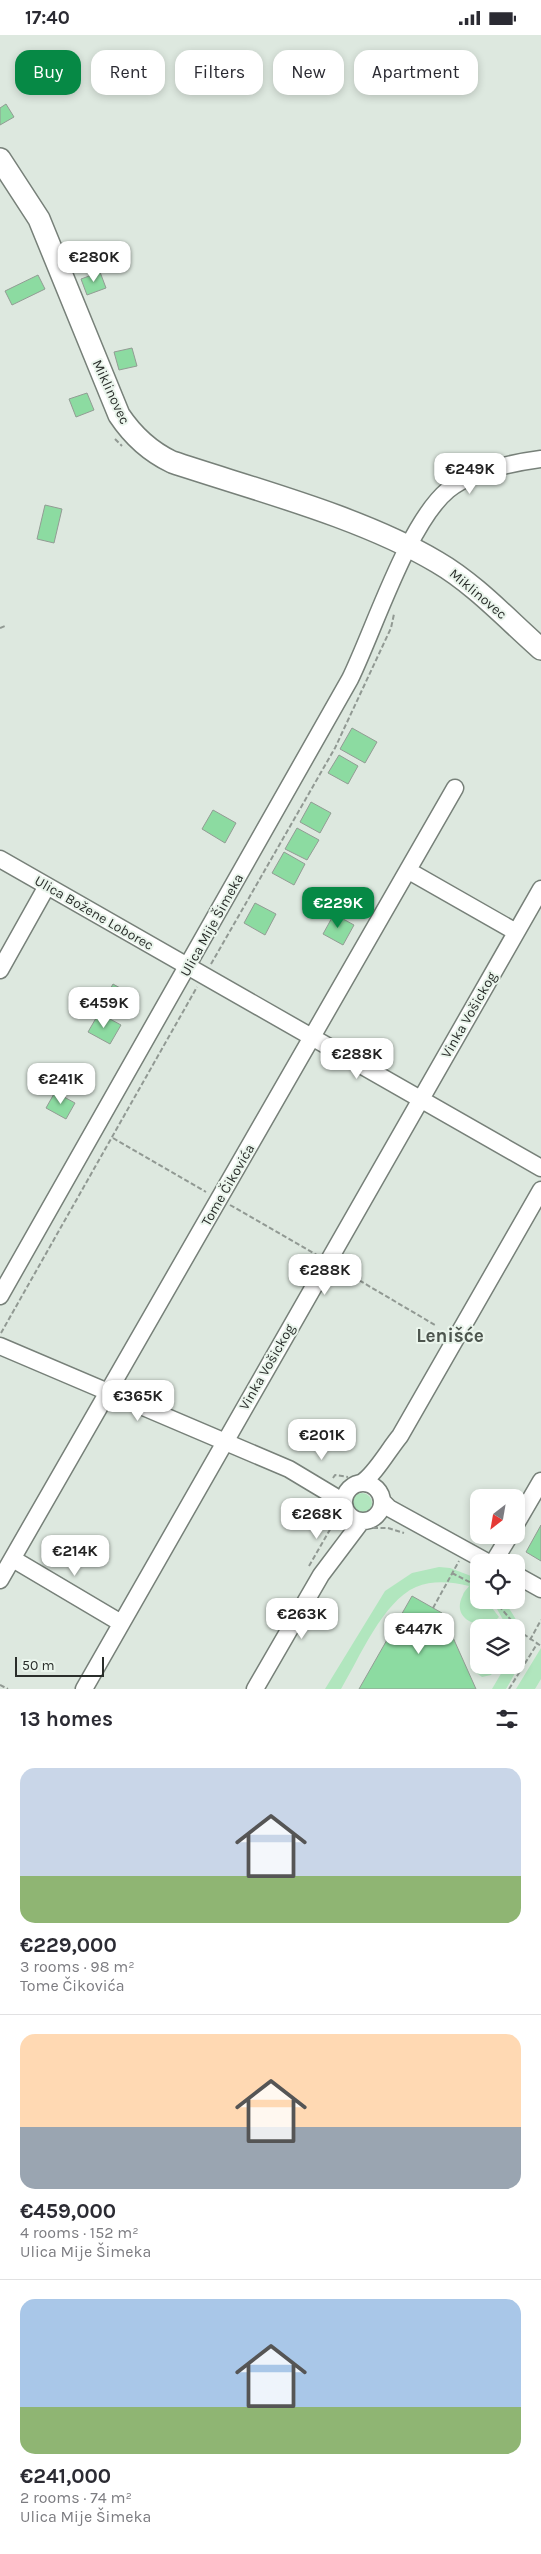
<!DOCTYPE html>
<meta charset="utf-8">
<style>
:root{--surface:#fff;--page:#f2f2f3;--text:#2b2b33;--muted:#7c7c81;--line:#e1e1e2;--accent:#068945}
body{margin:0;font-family:Karla,sans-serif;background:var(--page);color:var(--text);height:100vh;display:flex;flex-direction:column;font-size:19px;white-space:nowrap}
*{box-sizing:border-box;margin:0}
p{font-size:16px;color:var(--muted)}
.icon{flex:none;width:28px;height:28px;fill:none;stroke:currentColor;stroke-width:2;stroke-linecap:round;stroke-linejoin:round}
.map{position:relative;height:1654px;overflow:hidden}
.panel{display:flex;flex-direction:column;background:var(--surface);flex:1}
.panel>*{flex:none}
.guide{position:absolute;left:15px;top:15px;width:511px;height:45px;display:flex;gap:10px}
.needle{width:32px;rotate:211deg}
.buttons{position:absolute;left:470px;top:1454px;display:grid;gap:10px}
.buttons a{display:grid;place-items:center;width:55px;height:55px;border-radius:10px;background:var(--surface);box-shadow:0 2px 8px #0003;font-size:25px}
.scale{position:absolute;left:15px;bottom:12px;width:89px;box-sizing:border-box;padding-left:5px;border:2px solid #2a2e2b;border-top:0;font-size:14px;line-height:18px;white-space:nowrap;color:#2a2e2b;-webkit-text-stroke:4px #eaf5ec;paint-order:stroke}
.price{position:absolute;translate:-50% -42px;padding:0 11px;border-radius:10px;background:#fff;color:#222;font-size:16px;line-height:32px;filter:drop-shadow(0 1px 2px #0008)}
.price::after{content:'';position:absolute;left:50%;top:30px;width:15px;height:11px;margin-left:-8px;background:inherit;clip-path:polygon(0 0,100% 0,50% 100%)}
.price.on{background:var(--accent);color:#fff}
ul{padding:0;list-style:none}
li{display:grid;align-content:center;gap:10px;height:265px;padding:0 20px}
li+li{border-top:1px solid var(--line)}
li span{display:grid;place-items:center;height:155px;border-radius:15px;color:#555}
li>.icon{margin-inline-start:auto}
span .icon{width:90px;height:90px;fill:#fffc;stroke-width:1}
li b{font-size:21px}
h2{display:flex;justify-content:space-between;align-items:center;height:60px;padding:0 20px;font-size:21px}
.chip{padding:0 18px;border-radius:15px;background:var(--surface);box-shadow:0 2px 8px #0003;font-size:18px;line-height:45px}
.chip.on{background:var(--accent);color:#fff}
.status{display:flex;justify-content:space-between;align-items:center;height:35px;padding:0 25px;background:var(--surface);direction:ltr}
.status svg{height:14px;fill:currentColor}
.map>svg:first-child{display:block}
.green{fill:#b1e6be}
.building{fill:#8cdba1;stroke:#929c94}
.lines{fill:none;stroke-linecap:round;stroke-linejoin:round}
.minor-casing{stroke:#778079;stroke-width:19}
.major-casing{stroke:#778079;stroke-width:24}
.path{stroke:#919993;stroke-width:2;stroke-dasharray:5 2.5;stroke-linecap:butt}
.minor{stroke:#fff;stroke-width:16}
.major{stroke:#fff;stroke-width:21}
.labels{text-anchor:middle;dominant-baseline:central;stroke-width:4;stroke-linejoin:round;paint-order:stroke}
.street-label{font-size:14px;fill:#2a2e2b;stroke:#eaf5ec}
.district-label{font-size:19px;font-weight:bold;fill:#4d554e;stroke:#eaf5ec}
</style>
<div class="status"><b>17:40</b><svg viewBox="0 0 49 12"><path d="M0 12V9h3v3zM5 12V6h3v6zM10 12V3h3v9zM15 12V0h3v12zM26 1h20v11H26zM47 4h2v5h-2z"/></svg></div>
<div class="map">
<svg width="541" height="1654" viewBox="0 0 541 1654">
<rect width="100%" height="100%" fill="#dde8df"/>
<path class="green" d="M352 1468a10 10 0 1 1 20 0a10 10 0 1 1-20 0Z
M439,1532L450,1533L479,1544V1565H486L499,1582L493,1588C475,1594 451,1582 463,1560C464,1556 468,1553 469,1551C452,1547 433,1545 416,1552C383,1566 359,1624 341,1654H325L385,1556L412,1538Z
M489,1565H503C530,1602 530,1614 506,1654H492L506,1630H516V1592H507L497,1574Z
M541,1613V1644L535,1654H516Z
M479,1615V1630H498L491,1640L482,1642L471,1634L470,1625Z"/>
<path class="building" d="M6,69L14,82L0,90V73Z
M100,237L106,253L87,260L81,244Z
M38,240L45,254L12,270L5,256Z
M132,313L137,331L119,335L114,317Z
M87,358L94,375L76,382L69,364Z
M45,470L62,474L54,508L37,504Z
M352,693L377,707L365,728L340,714Z
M339,720L358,731L348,749L328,738Z
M311,767L331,778L320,798L300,787Z
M213,775L236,788L225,808L202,794Z
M297,793L319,805L307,825L285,814Z
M284,817L305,829L294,850L272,838Z
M255,868L276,879L265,900L244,888Z
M334,879L354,890L343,910L323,899Z
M113,949L136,962L125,981L102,969Z
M99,978L121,990L110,1009L88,997Z
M55,1057L75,1068L66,1084L46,1073Z
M541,1490V1526L526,1517Z
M412,1561L442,1578L476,1654H359Z"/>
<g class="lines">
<g class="minor-casing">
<path id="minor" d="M0,824L541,1133
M409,836L516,897
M0,935L47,851
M0,1261L350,644C374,595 408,488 448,455C472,436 511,428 541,424
M0,1311L289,1434L334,1461L344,1472
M344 1467a19 19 0 1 1 38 0a19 19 0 1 1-38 0Z
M361,1448C374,1441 389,1414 400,1401L541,1155
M382,1466L389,1473L489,1528
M516,1489L541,1446
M13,1524L121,1588
M493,1528L510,1500
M516,1540L541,1554
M0,1545L455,753
M84,1654L541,854
M255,1654L321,1540L361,1487"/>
</g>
<g class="major-casing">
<path id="major" d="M0,124L39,184L119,380C133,401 149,416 172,427C256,455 361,482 437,527C475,549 508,585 541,614"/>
</g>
<path class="path" d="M115,404L122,411
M0,593L5,591
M211,929L335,713L391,593L394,579
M113,1103L206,1157
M230,1170L317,1220
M340,1234L435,1290
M1,1298L197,952
M333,1443L335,1440L348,1442
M373,1493H388L404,1498
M309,1531L332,1491L334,1482
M452,1538L479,1552
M494,1565L522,1598L541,1611
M433,1573L459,1526
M530,1605L541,1585
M0,1650L8,1654
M509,1654L537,1609"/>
<use href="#minor" class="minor"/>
<use href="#major" class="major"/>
</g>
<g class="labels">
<g class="street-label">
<text transform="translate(111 357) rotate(65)">Miklinovec</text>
<text transform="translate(478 559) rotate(40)">Miklinovec</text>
<text transform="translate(94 878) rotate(30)">Ulica Božene Loborec</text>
<text transform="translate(212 890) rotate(-61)">Ulica Mije Šimeka</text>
<text transform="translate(469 980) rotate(-60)">Vinka Vošickog</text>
<text transform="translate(228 1150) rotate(-60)">Tome Čikovića</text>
<text transform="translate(267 1332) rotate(-60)">Vinka Vošickog</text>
</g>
<g class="district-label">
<text x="450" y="1301">Lenišće</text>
</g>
</g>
</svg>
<div class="buttons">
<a><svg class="needle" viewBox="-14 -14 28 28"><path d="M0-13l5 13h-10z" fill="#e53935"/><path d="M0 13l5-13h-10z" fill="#7c7c81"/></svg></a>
<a><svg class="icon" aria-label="locate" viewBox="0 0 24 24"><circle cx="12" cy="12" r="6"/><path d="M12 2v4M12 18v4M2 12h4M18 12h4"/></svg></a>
<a><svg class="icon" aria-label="layers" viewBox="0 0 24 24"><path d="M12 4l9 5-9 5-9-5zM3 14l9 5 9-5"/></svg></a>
</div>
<div class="scale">50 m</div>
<b class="price" style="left:94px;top:248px">€280K</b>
<b class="price" style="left:470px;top:460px">€249K</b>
<b class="price on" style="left:338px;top:894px">€229K</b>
<b class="price" style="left:104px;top:994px">€459K</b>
<b class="price" style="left:357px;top:1045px">€288K</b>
<b class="price" style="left:61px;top:1070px">€241K</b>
<b class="price" style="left:325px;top:1261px">€288K</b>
<b class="price" style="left:138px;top:1387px">€365K</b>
<b class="price" style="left:322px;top:1426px">€201K</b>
<b class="price" style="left:317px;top:1505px">€268K</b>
<b class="price" style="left:75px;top:1542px">€214K</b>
<b class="price" style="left:302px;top:1605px">€263K</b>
<b class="price" style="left:419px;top:1620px">€447K</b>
<div class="guide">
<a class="chip on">Buy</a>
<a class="chip">Rent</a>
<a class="chip">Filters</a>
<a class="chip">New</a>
<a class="chip">Apartment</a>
</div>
</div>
<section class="panel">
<h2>13 homes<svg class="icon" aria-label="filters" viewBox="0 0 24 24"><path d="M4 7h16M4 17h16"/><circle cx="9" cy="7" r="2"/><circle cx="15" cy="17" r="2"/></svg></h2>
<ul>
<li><span style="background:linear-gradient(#c9d6e8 70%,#8fb573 0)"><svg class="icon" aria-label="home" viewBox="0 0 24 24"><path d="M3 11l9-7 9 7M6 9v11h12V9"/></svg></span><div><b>€229,000</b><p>3 rooms · 98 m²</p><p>Tome Čikovića</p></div></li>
<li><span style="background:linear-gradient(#ffd9b3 60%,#9aa5b1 0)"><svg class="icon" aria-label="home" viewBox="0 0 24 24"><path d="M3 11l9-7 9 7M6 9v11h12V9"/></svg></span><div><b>€459,000</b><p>4 rooms · 152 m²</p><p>Ulica Mije Šimeka</p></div></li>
<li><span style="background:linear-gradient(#a9c7e8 70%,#8fb573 0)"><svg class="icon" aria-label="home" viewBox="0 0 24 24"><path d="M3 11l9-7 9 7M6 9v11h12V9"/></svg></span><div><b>€241,000</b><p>2 rooms · 74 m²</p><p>Ulica Mije Šimeka</p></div></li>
</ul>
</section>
